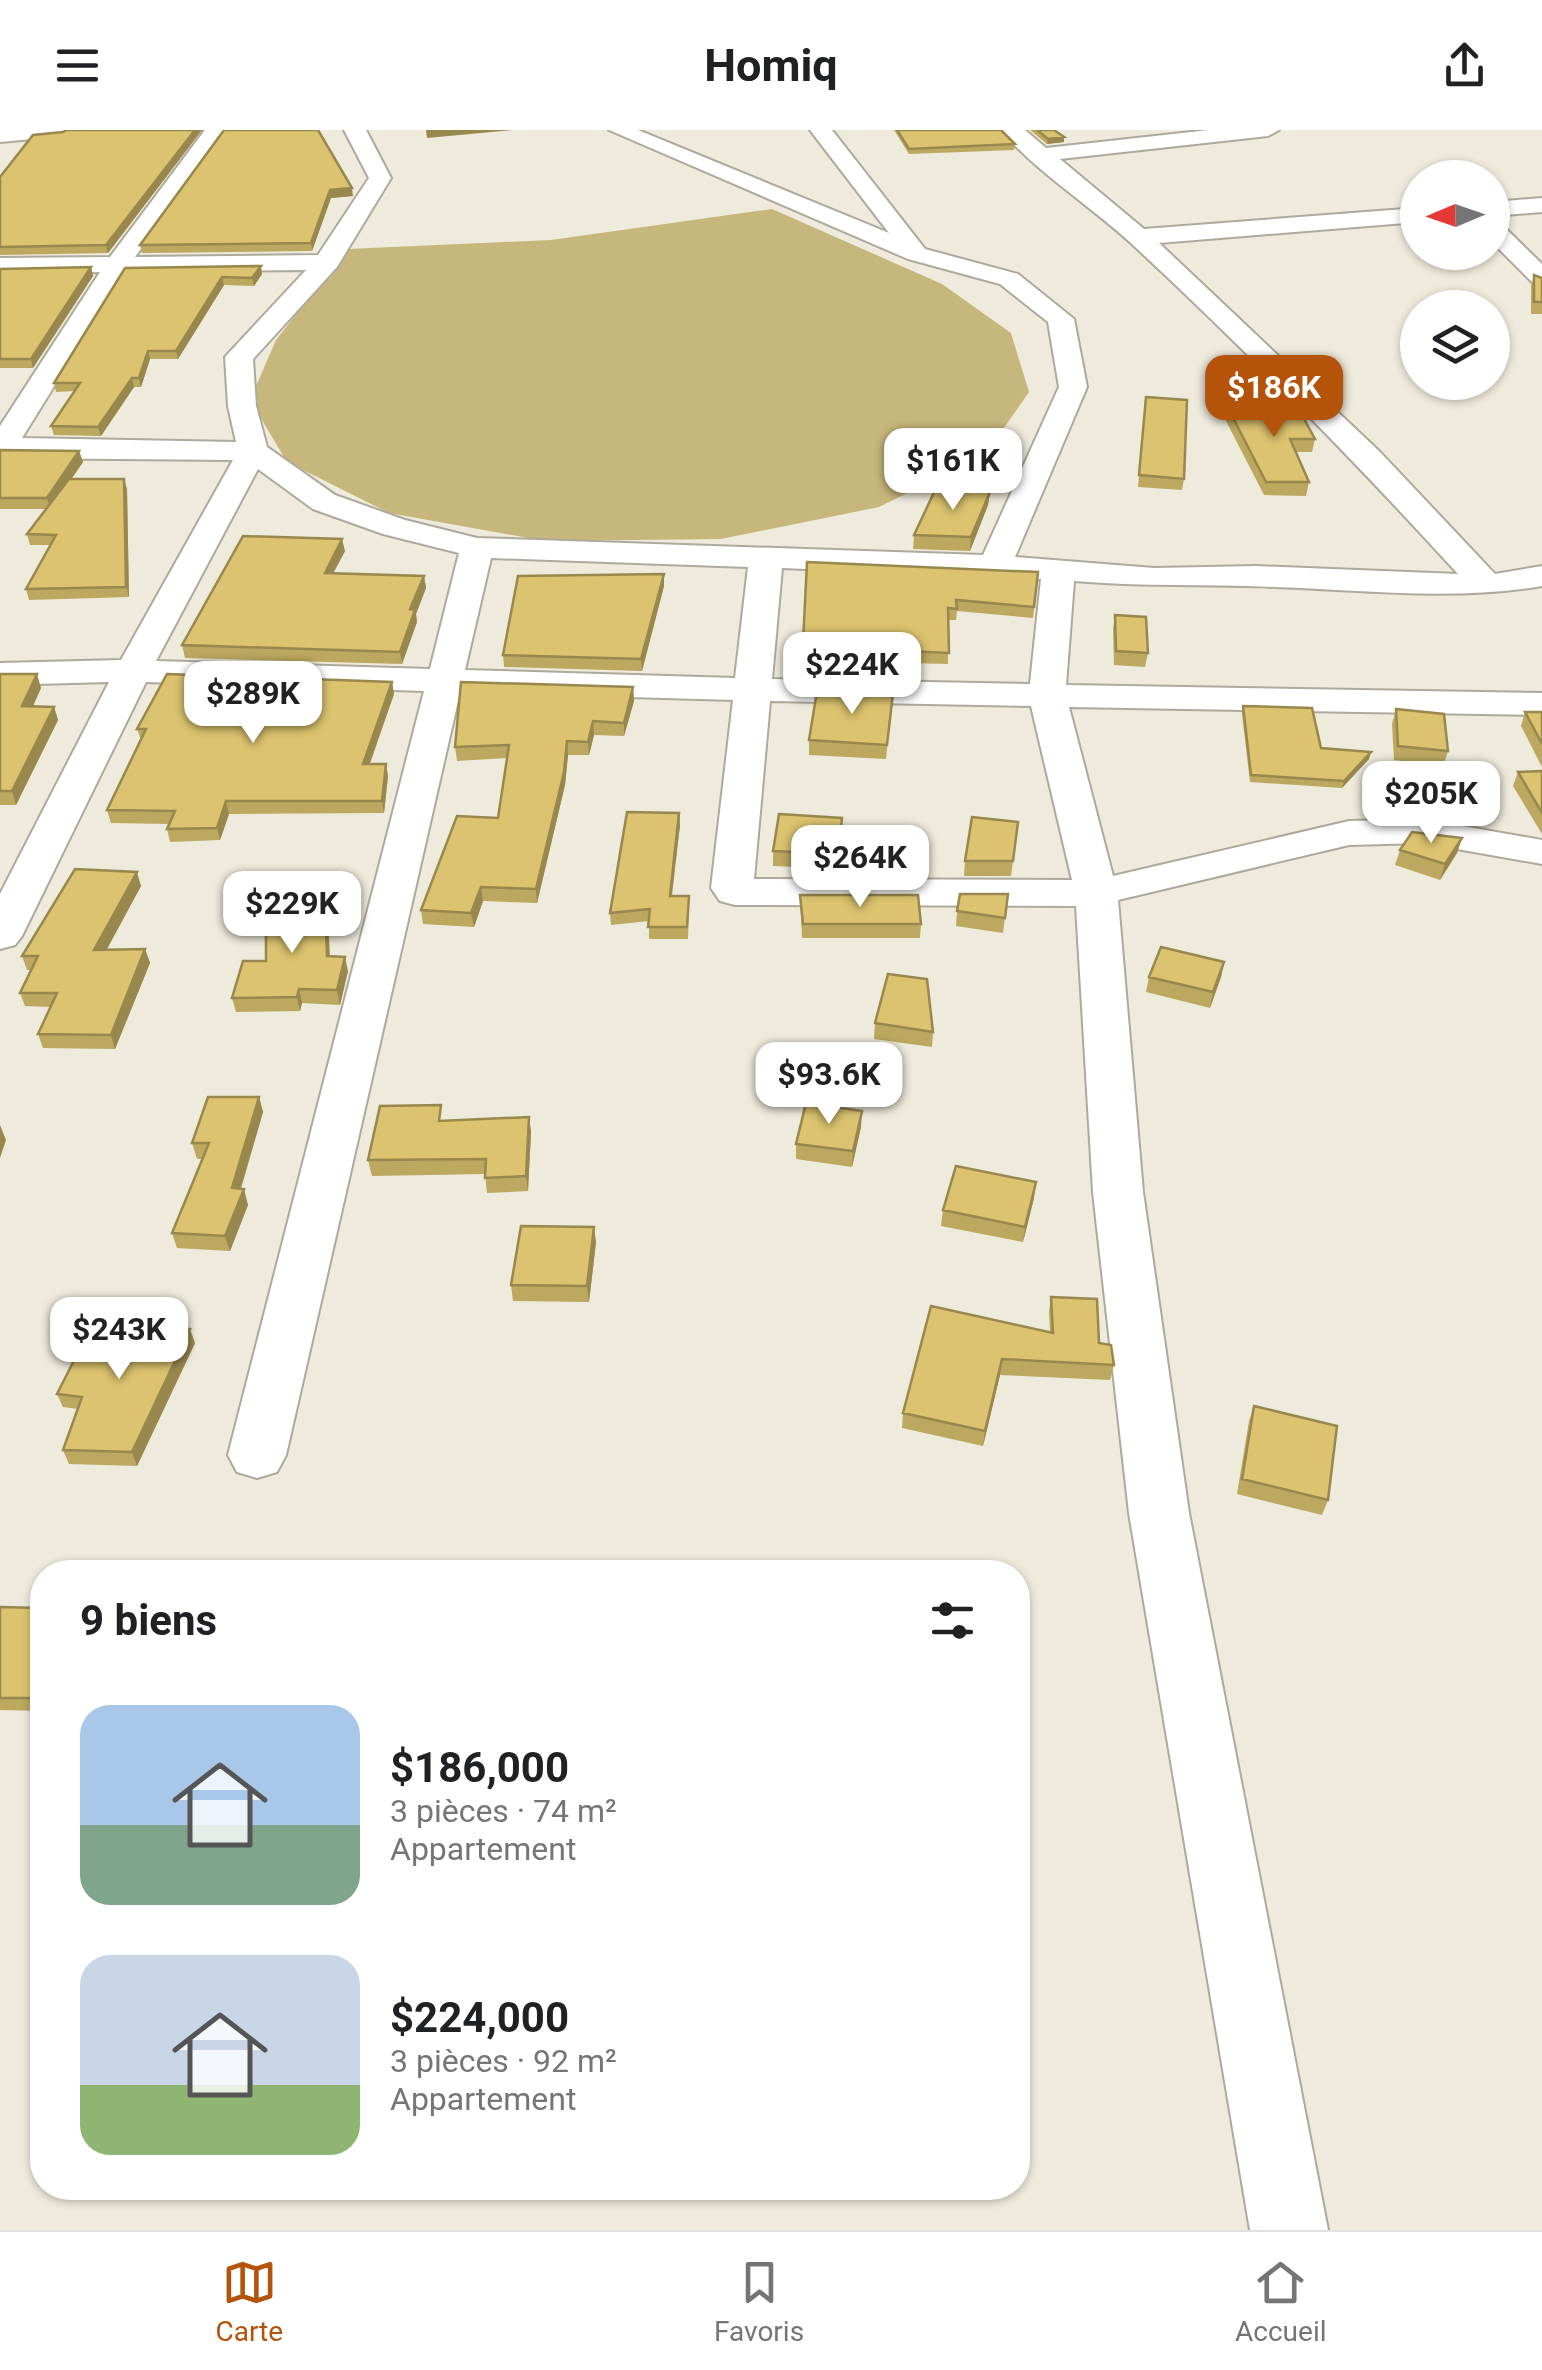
<!DOCTYPE html>
<html lang="fr">
<meta charset="utf-8">
<style>
:root{--surface:#fff;--page:#f2f2f2;--text:#202124;--muted:#757577;--line:#e0e0e0;--accent:#b45309}
body{margin:0;font-family:Roboto,sans-serif;background:var(--page);color:var(--text);height:100vh;display:flex;flex-direction:column;font-size:38px;white-space:nowrap}
*{box-sizing:border-box;margin:0}
p{font-size:32px;color:var(--muted)}
.icon{flex:none;width:55px;height:55px;fill:none;stroke:currentColor;stroke-width:2;stroke-linecap:round;stroke-linejoin:round}
.map{position:relative;flex:1;overflow:hidden}
.drawer{position:absolute;left:30px;top:1430px;width:1000px;height:640px;display:flex;flex-direction:column;background:var(--surface);border-radius:40px;box-shadow:0 2px 8px #0004}
.drawer>*{flex:none}
.needle{width:65px;rotate:268deg}
.fabs{position:absolute;left:1400px;top:30px;display:grid;gap:20px}
.fabs a{display:grid;place-items:center;width:110px;height:110px;border-radius:50%;background:var(--surface);box-shadow:0 2px 8px #0004;font-size:50px}
.price{position:absolute;translate:-50% -85px;padding:0 22px;border-radius:20px;background:#fff;color:#222;font-size:32px;line-height:65px;filter:drop-shadow(0 2px 5px #0008)}
.price::after{content:'';position:absolute;left:50%;top:60px;width:30px;height:22px;margin-left:-15px;background:inherit;clip-path:polygon(0 0,100% 0,50% 100%)}
.price.active{background:var(--accent);color:#fff}
ul{padding:0;list-style:none}
li{display:flex;align-items:center;gap:30px;height:250px;padding:0 50px}
li span{display:grid;place-items:center;flex:none;width:280px;height:200px;border-radius:30px;color:#555}
li>.icon{margin-inline-start:auto}
span .icon{width:120px;height:120px;fill:#fffc;stroke-width:1}
li b{font-size:42px}
h2{display:flex;justify-content:space-between;align-items:center;height:120px;padding:0 50px;font-size:42px}
header{display:flex;justify-content:space-between;align-items:center;height:130px;padding:0 50px;background:var(--surface);font-size:45px;font-weight:700}
.menu{display:flex;justify-content:space-around;align-items:center;height:140px;border-top:2px solid var(--line);background:var(--surface);font-size:28px;color:var(--muted)}
.menu a{display:grid;justify-items:center;gap:5px}
.menu .active{color:var(--accent)}
.map>svg:first-child{display:block}
.green{fill:#c8b77c}
.lines{fill:none;stroke-linecap:round;stroke-linejoin:round}
.minor-casing{stroke:#ada99c;stroke-width:4}
.minor{fill:#fff;fill-rule:evenodd}
.wall{fill:#bca85f}
.shaded-wall{fill:#99884e}
.building{fill:#dbc36f;stroke:#99884e;stroke-width:2.5}
</style>
<header><svg class="icon" aria-label="menu" viewBox="0 0 24 24"><path d="M4 6h16M4 12h16M4 18h16"/></svg>Homiq<svg class="icon" aria-label="share" viewBox="0 0 24 24"><path d="M12 15V3M7 8l5-5 5 5M5 13v7h14v-7"/></svg></header>
<div class="map">
<svg width="1542" height="2100" viewBox="0 0 1542 2100">
<rect width="100%" height="100%" fill="#eeeadc"/>
<path class="green" d="M772,79L942,154L1011,203L1029,262L986,324L879,377L721,409L545,411L389,383L287,332L250,270L276,210L347,119L551,110Z"/>
<g class="lines">
<g class="minor-casing">
<path id="minor" d="M0,0H76L65,6L0,12Z
M205,0H227L135,127L318,125L369,48L344,0H366L391,48L337,137L253,229L256,276L267,317L335,365L405,390L477,408L983,425L1059,257L1048,192L1000,154L908,129L609,0H638L889,103L810,0H832L925,119L1018,144L1074,189L1087,257L1015,427L1154,438L1256,436L1458,444C1354,330 1245,219 1132,114C1091,76 1035,41 1001,0H1025L1046,18L1209,0H1279L1268,6L1060,29L1144,99L1418,78V92L1159,113L1380,322L1495,444L1542,436V456C1454,471 1363,460 1274,457C1207,454 1141,457 1074,451L1066,555L1542,563V585L1069,577L1113,746L1349,691L1423,689L1542,710V734L1423,713L1349,715L1118,770L1143,1062L1189,1383L1328,2100H1250L1129,1383L1093,1062L1076,776L735,775L720,771L711,758L733,570L460,562L286,1325L277,1342L257,1348L237,1342L228,1325L424,561L146,552L22,806L15,815L0,819V764L109,552L0,555V533L121,530L233,330L0,328V296L100,142L0,144V128L110,127ZM306,140L225,227L228,276L236,312L22,308L125,142ZM258,339L313,379L383,404L459,423L430,539L156,531ZM491,428L748,437L735,548L465,540ZM782,438L1041,449L1030,554L772,549ZM770,571L1031,576L1072,750L754,749Z
M1542,68V82L1492,86V72Z
M1492,91L1500,93L1542,134V156L1533,153L1492,112Z"/>
</g>
<use href="#minor" class="minor"/>
</g>
<path class="wall" d="M67,0H202L108,123L0,125V47Z
M224,0L353,66L331,68L312,121L142,123L140,115Z
M894,0H1001L1015,14L1014,20L909,24Z
M1030,0H1054L1064,7V12L1047,14Z
M91,137L93,146L33,238H0V139Z
M125,138L262,144L254,156L224,155L178,229H150L141,257H134L101,306L54,305L51,296L74,261L56,262L54,253Z
M1534,145L1542,148V184H1531V156Z
M1146,267L1184,349L1182,360L1138,357Z
M1227,276L1315,309L1312,322H1295L1309,352L1306,366L1264,365L1225,289Z
M0,320L79,321L83,332L71,349L127,359L129,467L29,470L26,459L51,415H30L27,404L46,379H0Z
M990,362L988,375L970,421L913,419L914,405Z
M345,421L333,443L424,446L426,458L416,484L417,492L402,534L185,528L182,515Z
M807,432L1038,442L1033,488L957,481L956,490H948V534L908,533V544H896L895,548L802,544Z
M664,456L642,541L504,537L503,525Z
M1115,485L1148,523L1145,537L1114,535L1113,499Z
M0,544L41,558L33,576L54,577L58,590L16,675H0Z
M392,552L394,564L370,634H386L388,646L384,683L229,684L220,710L170,712L167,699L169,694L111,693L107,680L141,610L137,599Z
M633,557L634,571L624,606L594,605L589,625H568L565,655L537,773L483,771L474,797L423,794L421,780L498,688L507,628L457,631L455,617Z
M893,563L886,629L809,625V610Z
M1243,576L1321,618L1369,629L1342,658L1250,652L1242,584Z
M1396,579L1448,621L1443,636L1394,630L1392,594Z
M1525,582H1542V637L1521,596Z
M1542,641V704L1513,656L1518,642Z
M679,683L680,695L672,766L689,778L688,809H649V791L611,795L610,783Z
M842,688L837,746L796,745L795,737L773,736V721Z
M1018,692L1011,746H964L965,731Z
M1462,708L1457,723L1440,750L1395,735L1400,720Z
M141,756L106,820L145,819L150,833L115,919L43,918L38,904L51,877L25,876L20,863L31,840H27L22,826Z
M1008,764L1003,803L956,796L957,781Z
M800,765L921,794L920,808H802Z
M328,785L330,826L348,841L340,875L302,873L300,881L236,882L232,868Z
M1224,832L1221,847L1210,878L1146,862L1149,847Z
M875,893L933,902L932,917L874,909Z
M259,967L263,982L241,1059L248,1075L230,1121L177,1118L172,1103L203,1029H197L192,1013Z
M529,987L531,1002L528,1061L487,1063L485,1044L372,1046L368,1030L444,991Z
M861,997L852,1037L796,1029V1014Z
M1034,1068L1023,1112L941,1096L943,1080Z
M596,1112L589,1172L513,1171L511,1155Z
M1051,1167L1099,1213L1114,1235L1110,1250L1000,1245L983,1316L902,1298L903,1283L1050,1202L1049,1182Z
M195,1213L137,1336L69,1334L63,1320L78,1279L63,1277L57,1264Z
M1254,1276L1328,1370L1322,1385L1237,1364L1249,1291Z
M0,1477L42,1478V1581L0,1580Z"/>
<path class="shaded-wall" d="M195,0H202L108,123L106,115Z
M426,0H512L427,8Z
M1064,7V12L1047,14L1048,9Z
M352,58L353,66L331,68L312,121L311,113L330,60Z
M261,136L262,144L254,156L252,148Z
M91,137L93,146L33,238L31,229Z
M222,147L224,155L178,229L176,221Z
M148,221L150,229L141,257L139,248Z
M132,248L134,257L101,306L98,297Z
M79,321L83,332L51,379L47,368Z
M124,349L127,359L129,467L126,457Z
M990,362L988,375L970,421L971,407Z
M342,409L345,421L327,455L325,443Z
M664,444V456L642,541L641,529Z
M424,446L426,458L416,484L417,492L402,534L400,522L410,479Z
M37,544L41,558L27,589L22,576Z
M392,552L394,564L365,646L363,634Z
M633,557L634,571L624,606V593Z
M54,577L58,590L16,675L12,661Z
M593,591L594,605L589,625L588,612Z
M567,611L568,625L565,655L537,773L536,759Z
M1371,622L1369,629L1342,658L1344,651Z
M386,634L388,646L384,683L382,671Z
M226,671L229,684L220,710L217,698Z
M679,683L680,695L670,778V766Z
M1462,708L1457,723L1440,750L1445,734Z
M137,742L141,756L99,834L94,820Z
M481,757L483,771L474,797L471,783Z
M325,771L328,785L330,840L327,826Z
M145,819L150,833L115,919L111,905Z
M345,827L348,841L340,875L337,860Z
M1224,832L1221,847L1210,878L1213,862Z
M299,859L302,873L300,881L297,867Z
M259,967L263,982L236,1074L232,1058Z
M862,981L861,997L852,1037L853,1021Z
M529,987L531,1002L528,1061L526,1046Z
M0,995L6,1010L0,1028Z
M1036,1052L1034,1068L1023,1112L1025,1097Z
M244,1059L248,1075L230,1121L225,1106Z
M594,1097L596,1112L589,1172L587,1156Z
M190,1199L195,1213L137,1336L132,1322Z
M1002,1229L1000,1245L983,1316L985,1301Z"/>
<path class="building" d="M67,0H195L106,115L0,117V47L33,5L63,2Z
M224,0H318L352,58L330,60L311,113L140,115Z
M897,0H1001L1015,14L909,19Z
M1037,0H1054L1064,7L1048,9Z
M261,136L252,148L222,147L176,221H148L139,248H132L98,297L51,296L80,253H54L125,138Z
M91,137L31,229H0V139Z
M1534,145L1542,148V172H1534Z
M1146,267L1187,270L1184,349L1139,345Z
M1227,276H1297L1315,309H1290L1309,352H1266Z
M0,320L79,321L47,368H0Z
M69,349H124L126,457L26,459L56,405L27,404Z
M937,356L990,362L971,407L914,405Z
M243,406L342,409L325,443L424,446L410,479L415,480L400,522L182,515Z
M807,432L1038,442L1034,477L956,470L957,479L948,478L949,523L907,521L908,532H896V536L802,532Z
M664,444L641,529L503,525L518,446Z
M1115,485L1146,487L1148,523L1116,521Z
M0,544H37L22,576L54,577L12,661H0Z
M167,544L392,552L363,634H386L382,671H226L217,698L167,699L175,681L107,680L146,599H137Z
M461,552L633,557L624,593L593,591L588,612L567,611L564,642L536,759L481,757L471,783L421,780L457,686L498,688L509,615L455,617Z
M817,561L893,563L887,615L809,610Z
M1243,576L1312,578L1321,618L1371,622L1344,651L1251,645Z
M1396,579L1444,584L1448,621L1398,616Z
M1525,582H1542V614Z
M1542,641V683L1518,642Z
M627,682L679,683L670,766H689L687,797H648L650,779L610,783Z
M779,684L842,688L838,730H796L795,722L773,721Z
M972,687L1018,692L1013,731H965Z
M1412,702L1462,708L1445,734L1400,720Z
M75,739L137,742L94,820L145,819L111,905L38,904L57,863H20L38,826H22Z
M960,764H1008L1005,788L957,781Z
M800,765H918L921,794H803Z
M325,771L327,826L345,827L337,860L299,859L297,867L232,868L243,831H266V778Z
M1161,817L1224,832L1213,862L1149,847Z
M888,844L927,849L933,902L875,893Z
M208,967H259L232,1058L244,1059L225,1106L172,1103L209,1013H192Z
M806,973L862,981L853,1021L796,1014Z
M441,975L439,991L529,987L526,1046L485,1048L486,1029L368,1030L380,976Z
M956,1036L1036,1052L1025,1097L943,1080Z
M521,1096L594,1097L587,1156L511,1155Z
M1051,1167L1097,1169L1099,1213L1111,1215L1114,1235L1002,1229L985,1301L903,1283L931,1176L1053,1203Z
M95,1189L190,1199L132,1322L63,1320L82,1267L57,1264Z
M1254,1276L1337,1296L1328,1370L1242,1349Z
M0,1477L42,1478V1568H0Z"/>
</svg>
<div class="fabs">
<a><svg class="needle" viewBox="-14 -14 28 28"><path d="M0-13l5 13h-10z" fill="#e53935"/><path d="M0 13l5-13h-10z" fill="#757577"/></svg></a>
<a><svg class="icon" aria-label="layers" viewBox="0 0 24 24"><path d="M12 4l9 5-9 5-9-5zM3 14l9 5 9-5"/></svg></a>
</div>
<b class="price active" style="left:1274px;top:310px">$186K</b>
<b class="price" style="left:953px;top:383px">$161K</b>
<b class="price" style="left:852px;top:587px">$224K</b>
<b class="price" style="left:253px;top:616px">$289K</b>
<b class="price" style="left:1431px;top:716px">$205K</b>
<b class="price" style="left:860px;top:780px">$264K</b>
<b class="price" style="left:292px;top:826px">$229K</b>
<b class="price" style="left:829px;top:997px">$93.6K</b>
<b class="price" style="left:119px;top:1252px">$243K</b>
<section class="drawer">
<h2>9 biens<svg class="icon" aria-label="filters" viewBox="0 0 24 24"><path d="M4 7h16M4 17h16"/><circle cx="9" cy="7" r="2"/><circle cx="15" cy="17" r="2"/></svg></h2>
<ul>
<li><span style="background:linear-gradient(#a9c7e8 60%,#7fa58c 0)"><svg class="icon" aria-label="home" viewBox="0 0 24 24"><path d="M3 11l9-7 9 7M6 9v11h12V9"/></svg></span><div><b>$186,000</b><p>3 pièces · 74 m²</p><p>Appartement</p></div></li>
<li><span style="background:linear-gradient(#c9d6e8 65%,#8fb573 0)"><svg class="icon" aria-label="home" viewBox="0 0 24 24"><path d="M3 11l9-7 9 7M6 9v11h12V9"/></svg></span><div><b>$224,000</b><p>3 pièces · 92 m²</p><p>Appartement</p></div></li>
</ul>
</section>
</div>
<nav class="menu">
<a class="active"><svg class="icon" aria-label="map" viewBox="0 0 24 24"><path d="M3 6l6-2 6 2 6-2v14l-6 2-6-2-6 2zM9 4v14M15 6v14"/></svg>Carte</a>
<a><svg class="icon" aria-label="saved" viewBox="0 0 24 24"><path d="M7 4h10v16l-5-4-5 4z"/></svg>Favoris</a>
<a><svg class="icon" aria-label="home" viewBox="0 0 24 24"><path d="M3 11l9-7 9 7M6 9v11h12V9"/></svg>Accueil</a>
</nav>
